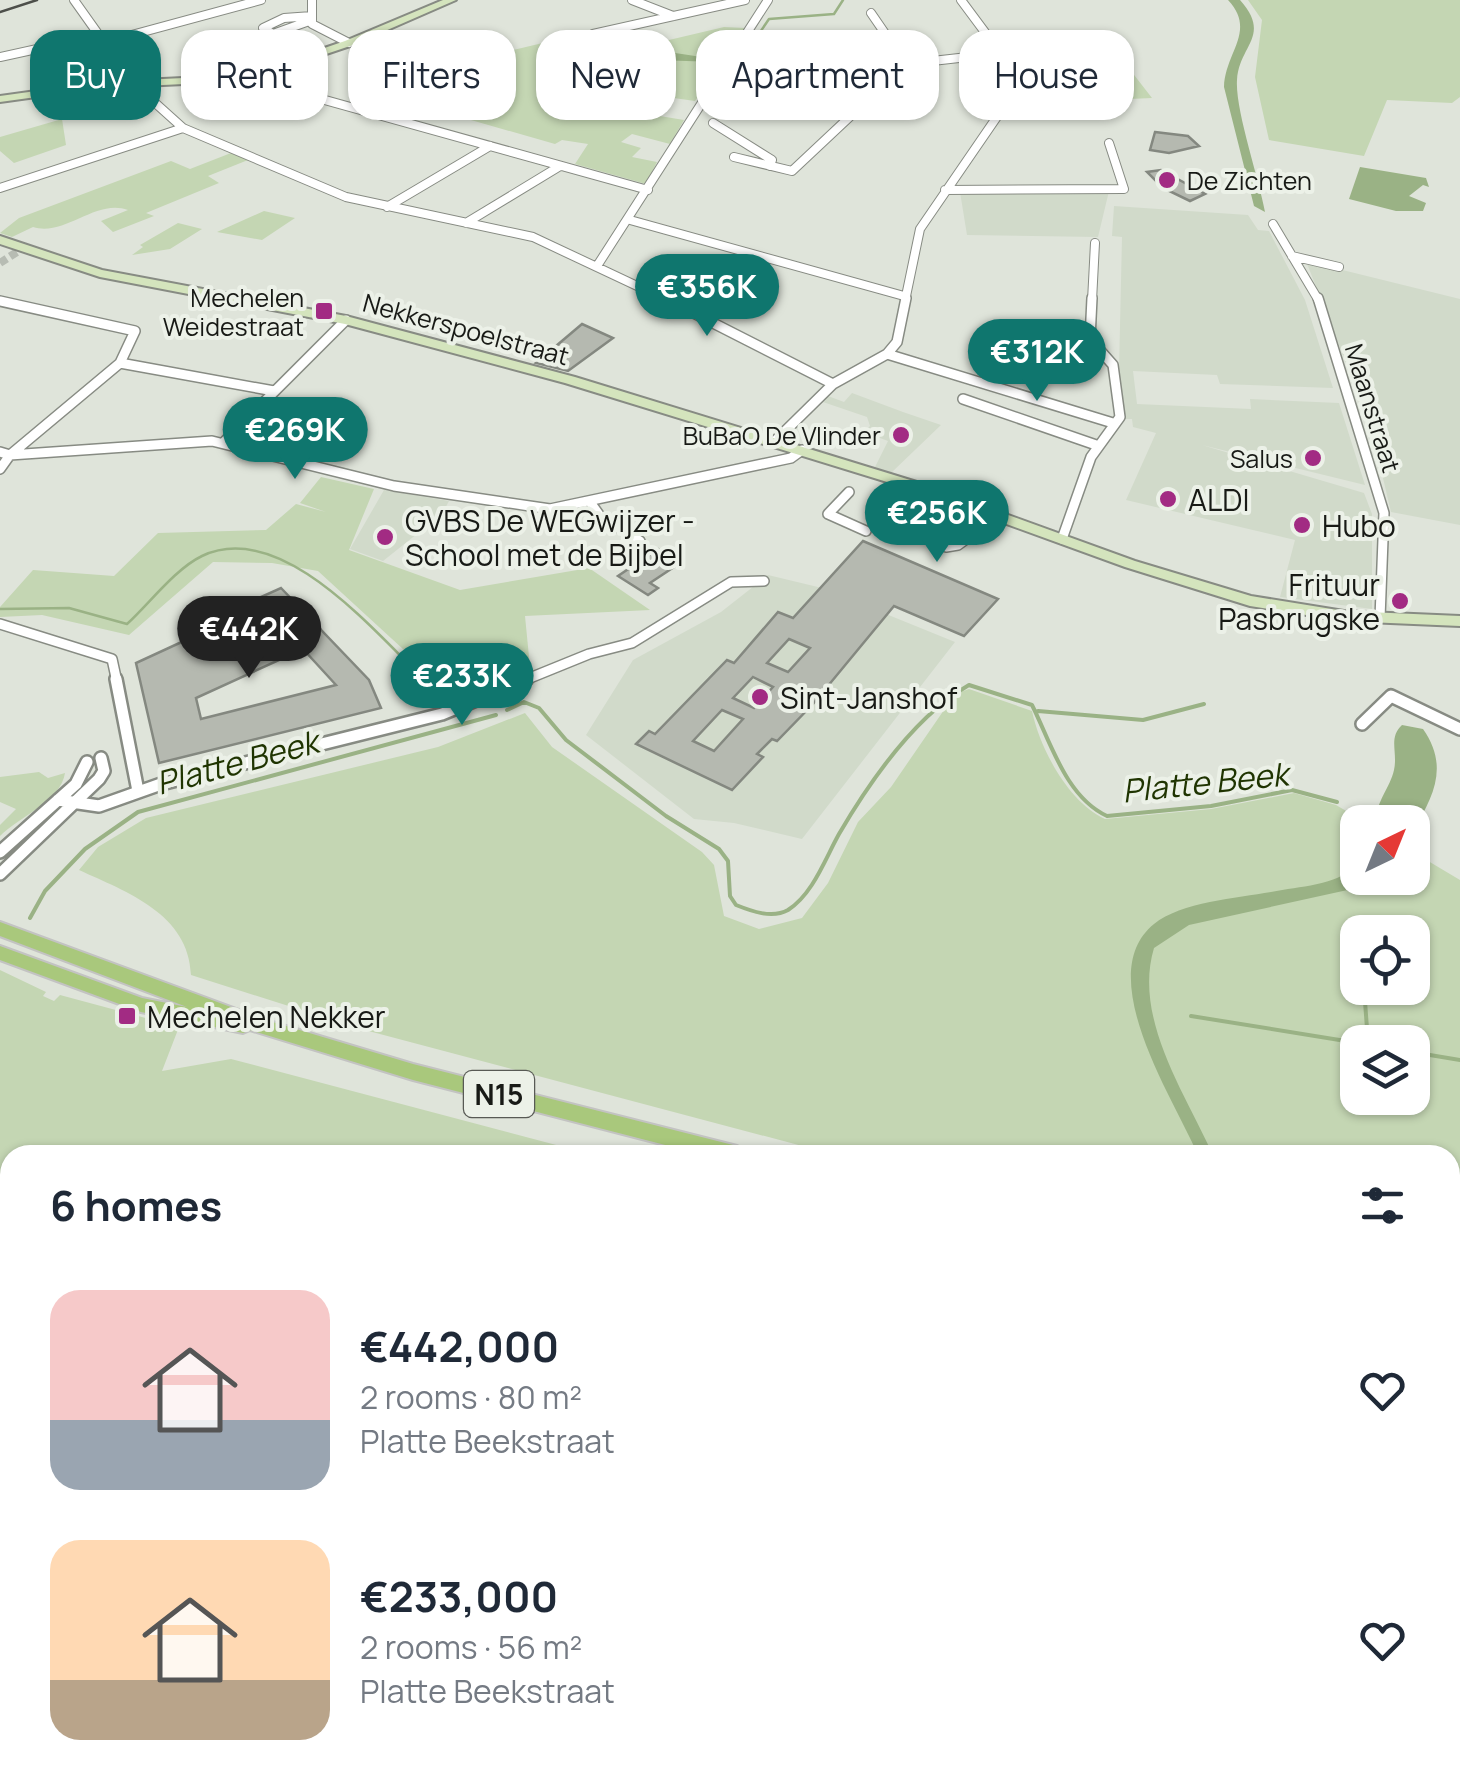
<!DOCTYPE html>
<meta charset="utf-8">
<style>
:root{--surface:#fff;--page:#f2f2f3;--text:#1f2937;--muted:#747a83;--accent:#0f766e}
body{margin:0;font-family:Manrope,sans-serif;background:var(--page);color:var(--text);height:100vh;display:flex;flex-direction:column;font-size:38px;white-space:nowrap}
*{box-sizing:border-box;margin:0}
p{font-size:32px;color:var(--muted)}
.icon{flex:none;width:55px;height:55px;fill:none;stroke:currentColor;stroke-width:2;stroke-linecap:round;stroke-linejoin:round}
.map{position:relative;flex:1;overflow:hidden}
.details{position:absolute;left:0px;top:1145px;width:1460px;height:640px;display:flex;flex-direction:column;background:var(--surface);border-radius:30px 30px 0 0;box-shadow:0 2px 8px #0004}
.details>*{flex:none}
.hud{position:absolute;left:30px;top:30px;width:1400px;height:90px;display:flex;gap:20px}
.needle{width:65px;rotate:43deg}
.tools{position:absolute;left:1340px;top:805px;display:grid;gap:20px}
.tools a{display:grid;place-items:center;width:90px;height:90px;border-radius:20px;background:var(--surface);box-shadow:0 2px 8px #0004;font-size:50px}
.price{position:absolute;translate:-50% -85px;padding:0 22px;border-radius:35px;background:var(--accent);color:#fff;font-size:32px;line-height:65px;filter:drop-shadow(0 2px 5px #0008)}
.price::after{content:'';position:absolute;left:50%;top:60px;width:30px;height:22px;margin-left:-15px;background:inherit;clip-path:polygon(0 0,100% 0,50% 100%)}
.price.on{background:#222;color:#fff}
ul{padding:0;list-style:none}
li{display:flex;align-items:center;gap:30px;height:250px;padding:0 50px}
li span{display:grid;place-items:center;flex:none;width:280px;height:200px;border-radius:30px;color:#555}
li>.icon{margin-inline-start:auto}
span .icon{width:120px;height:120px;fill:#fffc;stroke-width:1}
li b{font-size:42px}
h2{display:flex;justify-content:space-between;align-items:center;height:120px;padding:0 50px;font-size:42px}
.pill{padding:0 35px;border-radius:30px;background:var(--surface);box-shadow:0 2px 8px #0004;font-size:35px;line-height:90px}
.pill.on{background:var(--accent);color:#fff}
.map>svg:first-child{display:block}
.built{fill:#d1daca}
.green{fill:#c4d6b3;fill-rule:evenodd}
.water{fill:#9ab285}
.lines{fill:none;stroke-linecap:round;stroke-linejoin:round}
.stream-far2{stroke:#9ab285;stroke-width:2.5}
.stream-far1{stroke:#9ab285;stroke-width:4}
.stream{stroke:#9ab285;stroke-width:5}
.building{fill:#b5b9b0;stroke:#848880;stroke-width:2.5;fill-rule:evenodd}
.minor-tunnel{stroke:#b7bcb3;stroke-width:8;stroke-dasharray:8 4;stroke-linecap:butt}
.minor-far2-casing{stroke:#878b83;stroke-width:10}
.minor-far1-casing{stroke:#878b83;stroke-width:12}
.minor-casing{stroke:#878b83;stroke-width:16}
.secondary-casing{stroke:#878b83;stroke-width:4}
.primary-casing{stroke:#c3c3c2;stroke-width:4}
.minor-far2{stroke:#fff;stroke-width:8}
.minor-far1{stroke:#fff;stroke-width:9}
.minor{stroke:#fff;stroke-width:11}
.secondary{fill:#d4e4bd;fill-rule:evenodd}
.primary{fill:#a9c87c;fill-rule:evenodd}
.rail{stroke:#4d4f4a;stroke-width:2.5}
.poi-dot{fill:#a22b83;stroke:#ecf1e8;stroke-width:4}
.labels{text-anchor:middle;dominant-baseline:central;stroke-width:8;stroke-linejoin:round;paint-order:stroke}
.far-poi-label{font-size:25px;fill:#181a16;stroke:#ecf1e8;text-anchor:end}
.far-street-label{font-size:25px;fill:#181a16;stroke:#ecf1e8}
.shield{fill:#ecf1e8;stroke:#585a55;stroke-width:2.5}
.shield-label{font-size:28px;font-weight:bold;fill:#181a16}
.poi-label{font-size:30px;fill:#181a16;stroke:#ecf1e8;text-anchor:start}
.water-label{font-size:32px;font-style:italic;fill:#1f3401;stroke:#ecf1e8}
</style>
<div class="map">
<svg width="1460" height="1785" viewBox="0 0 1460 1785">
<rect width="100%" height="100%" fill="#dfe4da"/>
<path class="built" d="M98,87H130L142,99L83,116L65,101L63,93Z
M1109,191L1098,237L967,235L960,192Z
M1114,206L1248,215L1258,230L1269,231L1305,300L1333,388L1220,384L1217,375L1133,371L1137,404L1251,409L1250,399L1339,403L1365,485L1202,445L1364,493L1372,514V609L1280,597L1295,540L1126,500L1156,433L1133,427L1132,419H1125L1119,371L1122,237L1112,236Z
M1306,261L1460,299V525L1391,512L1371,427Z
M852,393L903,412L941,425L891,473L875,467L888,441L864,432L870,426L867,417L823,402L828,396L844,402Z
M384,490L449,501L442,514L383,561L350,549Z
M768,575L822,588L955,642L802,839L734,823L694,819L586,735L633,660L721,612Z"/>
<path class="green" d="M1248,0H1460V97L1452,103L1387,100L1364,156L1269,140L1255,77L1262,20Z
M724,27L745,28L695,101L617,90L611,108L684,120L670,144L632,134L621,142L641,148L632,157L657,162L646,184L575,164L588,144L562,140L555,144L457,116L493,86L417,65L453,48L492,55L589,32L597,36L589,39L597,57Z
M1110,44L1152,98L1014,104L1026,88L1019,59Z
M62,119L66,145L14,163L0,151V137Z
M231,153L248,160L208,176L219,183L146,213L154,216L113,232L101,221L128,210C96,198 65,237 33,227L12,237L0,233L19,218L171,161L190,169Z
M264,211L295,218L262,240L217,232Z
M178,223L202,229L170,249L132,255L143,247L140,245Z
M321,477L374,489L349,550L460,590L589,568L650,610L525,616L530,667L423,702L416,661L318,571L272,563L213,562L129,635L42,615L0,617V607L33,570L114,576L158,533L266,530L296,504L326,512L300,503Z
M969,689L1032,711C1040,749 1069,803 1105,819L1211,809L1294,793L1336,805L1365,822H1358V878H1412L1413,852L1460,880V1310L1450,1307V1155H836L361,1029L191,975C189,914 127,892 79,870L98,847L146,818L438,747L525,713L552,747L702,852L714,865L724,916L759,929L802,918L828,883L858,822L891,787L955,694ZM1358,932H1412V988H1358ZM1358,1042H1412V1098H1358Z
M39,772L48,778L65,773C61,801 19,817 0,836V825L16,809L0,802V777Z
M0,970L46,992L43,996L54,1001L60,995L179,1027L162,1071L231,1059L594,1155H10V1775H1450V1376L1460,1378V1785H0Z"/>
<path class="water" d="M1228,0H1240C1272,36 1239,45 1237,80C1235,110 1259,178 1265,212L1254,206L1224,87C1225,52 1257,31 1228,0Z
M738,32L718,66L716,62L628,59L625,70L610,75L598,64C625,37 684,57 718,59Z
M1360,167L1426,178L1429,187L1423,185L1409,196L1426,203L1423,211H1396L1349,199Z
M1402,725L1423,729C1449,766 1434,796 1413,831L1412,822H1376C1375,803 1390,788 1394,770C1398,752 1388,738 1402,725Z
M1357,866L1358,878H1369L1352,889L1189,925L1154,948C1133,1018 1185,1093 1213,1155H1198C1174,1099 1091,975 1154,924C1181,902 1237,898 1271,892C1301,886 1333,886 1357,866Z"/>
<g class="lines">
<path class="stream-far2" d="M752,44L769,19L834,14L843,0
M0,609L69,608L127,624C149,604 175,569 202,556C282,518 376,634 427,682"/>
<path class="stream-far1" d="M424,679L445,696L490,689
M507,710L524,702L539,708L566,740L666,816L719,849L728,861L730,896L736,905C751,911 772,919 788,910C813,894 825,859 839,834C870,781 915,716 969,685L1032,705C1051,743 1066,797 1107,816L1211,806L1292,790L1337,802
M1038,711L1143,720L1204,704
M30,918L45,891L85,849L138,812L496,715
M1364,988L1368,1042
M1191,1016L1358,1043
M1412,1052L1460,1060"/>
<path class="stream" d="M418,1775L421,1785"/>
</g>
<path class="building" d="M1155,132L1188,136L1199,146L1169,153L1150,150Z
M1161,170L1205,194L1190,201L1163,188L1147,172Z
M582,324L613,338L568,371L536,363Z
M915,500L944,515L953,509L961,511L975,523L955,537L945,538L896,513Z
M863,541L998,599L964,636L894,606L813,704L777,741L772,739L757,754L763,757L732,790L636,744L649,731L655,734L727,660L734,663L778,612L793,618ZM789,639L810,648L788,672L767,663ZM753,677L773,687L754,708L733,698ZM722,710L743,719L714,751L693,741Z
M658,549L680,563L650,583L658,588L648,595L618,576Z
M281,588L369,680L381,708L159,763L136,663L225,622L219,616ZM303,649L336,685L201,719L196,698Z"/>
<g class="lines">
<path class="minor-tunnel" d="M0,263L17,252"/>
<g class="minor-far2-casing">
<path id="minor-far2" d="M74,0L133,83L183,128L346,197L533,237L669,301
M312,0V24L349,43
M632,0L673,16
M871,13L906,64
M312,16L284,18L263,28L273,34L312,20
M593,34L745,0
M850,35L886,61L906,64
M102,43L261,0
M0,57L96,36
M777,61L831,103L859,109
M246,78L648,190
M798,78L776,86L815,109L831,103
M713,123L772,160L770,166
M734,157L792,171L906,64L1003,53
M0,188L183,128
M945,190L1124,189L1109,143
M387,207L490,146
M630,220L904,296
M466,223L560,166
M1273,224L1319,301
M1292,256L1339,267
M597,266L768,0
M905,301L920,229L1016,89L1019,78L961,0
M1092,301L1095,243"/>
</g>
<g class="minor-far1-casing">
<path id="minor-far1" d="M664,298L833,384
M1318,298L1384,513L1380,618
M0,301L135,331L120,363
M887,354L1113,423
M963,399L1099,446
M775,441L833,384L887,354L897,342L906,298
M223,443L346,320
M0,452L10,455L212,441L394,486L550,509L791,458L802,450
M0,469L10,455L120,363L274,391
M915,486L876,512L946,547L958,545L998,516
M849,492L828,514L866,531
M590,502L600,516L640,541
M1062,539L1091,457L1120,417L1113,365L1090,339L1092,298
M0,624L112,659L117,682
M520,682L589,654L632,643L731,582L764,581"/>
</g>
<g class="minor-casing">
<path id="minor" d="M116,679L138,791
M1362,724L1391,696L1460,729
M58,800L99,806L161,784L442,714L527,679
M0,852L76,784L87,762
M0,874L99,779L104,771L101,758"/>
</g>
<g class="secondary-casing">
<path id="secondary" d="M443,0H456L353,45L246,81L101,88L0,102V96L101,82L245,75L345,41Z
M0,236L102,270L346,316L575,377L920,483L1135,561L1251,596L1344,611L1460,616V626L1344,621L1250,606L1125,567L910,489L565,383L345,324L100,277L0,244Z"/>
</g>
<g class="primary-casing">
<path id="primary" d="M0,922L266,1020L413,1064L737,1146L744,1149L747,1155H704L413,1080L250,1030L243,1033L141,1012L0,960V946L142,998L187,1007L0,936Z
M1450,1324L1460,1326V1346L1450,1344Z"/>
</g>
<use href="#minor-far2" class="minor-far2"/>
<use href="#minor-far1" class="minor-far1"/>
<use href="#minor" class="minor"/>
<use href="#secondary" class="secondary"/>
<use href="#primary" class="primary"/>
<path class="rail" d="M0,12L37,0"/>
</g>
<g class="poi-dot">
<circle cx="1167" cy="180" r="10"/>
<rect x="314" y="301" width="20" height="20" rx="5"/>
<circle cx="901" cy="435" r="10"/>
<circle cx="1313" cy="458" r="10"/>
<circle cx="1168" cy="499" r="10"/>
<circle cx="1302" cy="525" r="10"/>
<circle cx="385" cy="537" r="10"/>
<circle cx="1400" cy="601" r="10"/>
<circle cx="760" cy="697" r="10"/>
<rect x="117" y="1006" width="20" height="20" rx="5"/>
</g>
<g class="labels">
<g class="far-poi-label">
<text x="1187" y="180" text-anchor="start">De Zichten</text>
<text x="304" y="297">Mechelen<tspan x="304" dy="29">Weidestraat</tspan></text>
<text x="881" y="435">BuBaO De Vlinder</text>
<text x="1293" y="458">Salus</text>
</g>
<g class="far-street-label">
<text transform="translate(466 329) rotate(15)">Nekkerspoelstraat</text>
<text transform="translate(1373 408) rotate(73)">Maanstraat</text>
</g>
<rect class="shield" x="464" y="1071" width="70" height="46" rx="8"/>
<g class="shield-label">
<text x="499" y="1094">N15</text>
</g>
<g class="poi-label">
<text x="1188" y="499">ALDI</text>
<text x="405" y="520">GVBS De WEGwijzer -<tspan x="405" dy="34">School met de Bijbel</tspan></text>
<text x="1322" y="525">Hubo</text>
<text x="1380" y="584" text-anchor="end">Frituur<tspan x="1380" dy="34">Pasbrugske</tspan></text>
<text x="780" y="697">Sint-Janshof</text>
<text x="147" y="1016">Mechelen Nekker</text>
</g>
<g class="water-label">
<text transform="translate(237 762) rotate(-15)">Platte Beek</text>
<text transform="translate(1205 782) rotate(-6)">Platte Beek</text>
</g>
</g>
</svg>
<div class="tools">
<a><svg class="needle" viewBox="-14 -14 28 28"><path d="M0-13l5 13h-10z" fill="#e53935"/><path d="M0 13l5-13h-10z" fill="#747a83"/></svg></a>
<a><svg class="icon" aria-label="locate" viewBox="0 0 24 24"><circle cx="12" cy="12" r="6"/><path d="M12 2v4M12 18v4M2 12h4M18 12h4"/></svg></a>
<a><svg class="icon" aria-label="layers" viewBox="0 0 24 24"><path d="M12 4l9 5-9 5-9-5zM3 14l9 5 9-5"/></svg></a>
</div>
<b class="price" style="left:707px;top:339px">€356K</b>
<b class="price" style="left:1037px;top:404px">€312K</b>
<b class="price" style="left:295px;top:482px">€269K</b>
<b class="price" style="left:937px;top:565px">€256K</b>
<b class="price on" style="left:249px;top:681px">€442K</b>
<b class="price" style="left:462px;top:728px">€233K</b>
<div class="hud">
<a class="pill on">Buy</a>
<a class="pill">Rent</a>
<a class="pill">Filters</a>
<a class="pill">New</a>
<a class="pill">Apartment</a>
<a class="pill">House</a>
</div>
<section class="details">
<h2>6 homes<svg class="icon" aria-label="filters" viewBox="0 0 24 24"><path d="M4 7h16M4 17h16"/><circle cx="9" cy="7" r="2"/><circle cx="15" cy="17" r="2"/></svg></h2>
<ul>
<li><span style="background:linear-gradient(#f6c9c9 65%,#9aa5b1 0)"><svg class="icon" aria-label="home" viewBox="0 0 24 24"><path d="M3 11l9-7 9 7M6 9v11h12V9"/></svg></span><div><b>€442,000</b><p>2 rooms · 80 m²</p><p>Platte Beekstraat</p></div><svg class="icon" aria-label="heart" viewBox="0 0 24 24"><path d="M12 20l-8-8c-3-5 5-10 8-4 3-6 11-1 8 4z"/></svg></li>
<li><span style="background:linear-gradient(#ffd9b3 70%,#b9a48a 0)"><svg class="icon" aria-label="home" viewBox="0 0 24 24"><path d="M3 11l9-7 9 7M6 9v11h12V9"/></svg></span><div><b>€233,000</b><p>2 rooms · 56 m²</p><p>Platte Beekstraat</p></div><svg class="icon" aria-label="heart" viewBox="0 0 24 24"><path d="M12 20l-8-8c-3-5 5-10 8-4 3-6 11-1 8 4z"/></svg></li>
</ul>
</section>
</div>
